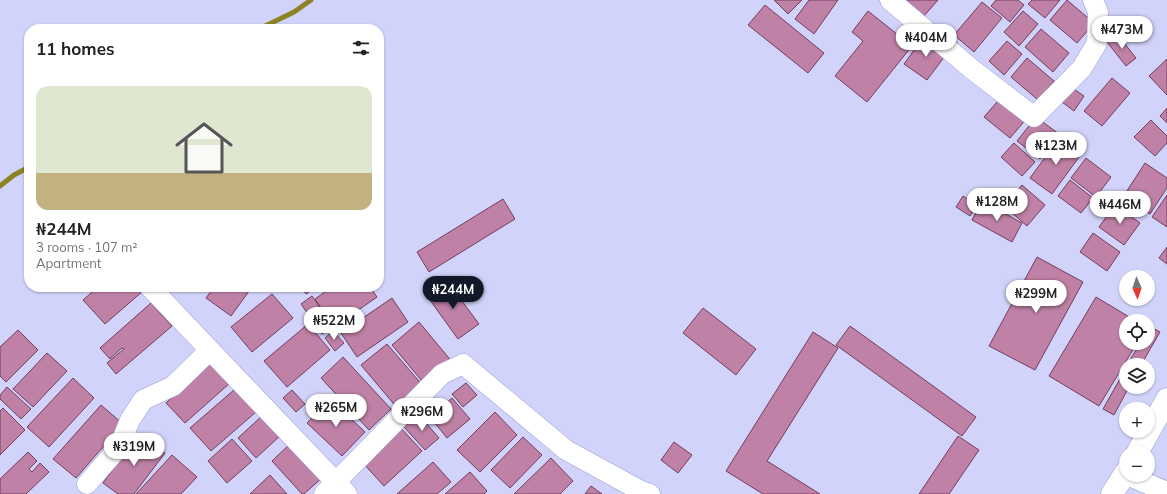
<!DOCTYPE html>
<meta charset="utf-8">
<style>
:root{--surface:#fff;--page:#f2f2f2;--text:#202124;--muted:#757577;--accent:#111827}
body{margin:0;font-family:Mulish,sans-serif;background:var(--page);color:var(--text);height:100vh;display:flex;flex-direction:column;font-size:15px;white-space:nowrap}
*{box-sizing:border-box;margin:0}
p{font-size:13px;color:var(--muted)}
.icon{flex:none;width:22px;height:22px;fill:none;stroke:currentColor;stroke-width:2;stroke-linecap:round;stroke-linejoin:round}
.map{position:relative;flex:1;overflow:hidden}
.sheet{position:absolute;left:24px;top:24px;width:360px;height:268px;display:flex;flex-direction:column;background:var(--surface);border-radius:16px;box-shadow:0 1px 3px #0004}
.sheet>*{flex:none}
.needle{width:26px;rotate:177deg}
.tools{position:absolute;left:1119px;top:270px;display:grid;gap:8px}
.tools a{display:grid;place-items:center;width:36px;height:36px;border-radius:50%;background:var(--surface);box-shadow:0 1px 3px #0004;font-size:20px}
.price{position:absolute;translate:-50% -34px;padding:0 9px;border-radius:14px;background:#fff;color:#222;font-size:13px;line-height:26px;filter:drop-shadow(0 1px 2px #0008)}
.price::after{content:'';position:absolute;left:50%;top:24px;width:12px;height:9px;margin-left:-6px;background:inherit;clip-path:polygon(0 0,100% 0,50% 100%)}
.price.selected{background:var(--accent);color:#fff}
ul{padding:0;list-style:none}
li{display:grid;align-content:center;gap:8px;height:212px;padding:0 12px}
li span{display:grid;place-items:center;height:124px;border-radius:12px;color:#555}
li>.icon{margin-inline-start:auto}
span .icon{width:72px;height:72px;fill:#fffc;stroke-width:1}
li b{font-size:17px}
h2{display:flex;justify-content:space-between;align-items:center;height:48px;padding:0 12px;font-size:17px}
.map>svg:first-child{display:block}
.lines{fill:none;stroke-linecap:round;stroke-linejoin:round}
.stream{stroke:#8c8324;stroke-width:5}
.building{fill:#bf82a6;stroke:#733d5f}
.street-casing{stroke:#999ad6;stroke-width:21}
.secondary-casing{stroke:#999ad6;stroke-width:23}
.street{stroke:#fff;stroke-width:20}
.secondary{stroke:#fff;stroke-width:22}
</style>
<div class="map">
<svg width="1167" height="494" viewBox="0 0 1167 494">
<rect width="100%" height="100%" fill="#d2d3fa"/>
<g class="lines">
<path class="stream" d="M259,29L294,12L311,0
M0,186L14,175L29,167"/>
</g>
<path class="building" d="M774,0H802L788,14Z
M809,0H838L814,34L795,19Z
M904,0H938L923,17Z
M996,0H1018L1024,5L1010,22L991,6Z
M1032,0H1060L1045,18L1028,4Z
M1067,0L1094,23L1077,43L1050,20Z
M982,2L1002,18L974,52L954,35Z
M765,5L824,53L808,73L748,25Z
M868,11L912,46L867,102L835,76L863,41L852,32Z
M1023,11L1038,24L1019,46L1004,32Z
M911,24L921,34L913,42L903,31Z
M1041,29L1069,53L1053,72L1025,47Z
M1117,34L1136,58L1126,66L1107,42Z
M925,35L948,52L927,80L904,64Z
M1007,41L1022,54L1004,75L989,61Z
M1027,58L1054,81L1038,100L1011,77Z
M1167,59V95L1149,76Z
M1112,78L1130,93L1102,126L1084,111Z
M1068,85L1084,96L1074,111L1058,99Z
M1003,95L1028,117L1010,138L984,117Z
M1167,108V123L1160,116Z
M1036,117L1059,134L1040,159L1017,141Z
M1151,120L1167,136V143L1155,156L1134,137Z
M1060,137L1082,153L1052,194L1030,178Z
M1014,143L1035,162L1022,176L1001,157Z
M1086,158L1111,177L1096,197L1071,178Z
M1145,163L1167,178V188L1150,214L1123,197Z
M1070,180L1093,198L1081,213L1058,196Z
M1022,185L1045,205L1027,226L1004,206Z
M1167,195V227L1152,217Z
M963,196L977,205L970,216L956,207Z
M503,199L515,219L429,272L417,252Z
M982,201L1022,223L1012,242L972,220Z
M1115,205L1140,223L1124,245L1099,227Z
M1093,233L1120,252L1107,271L1080,252Z
M1167,247V264L1159,258Z
M1037,257L1083,282L1035,370L989,346Z
M448,282L479,324L458,339L427,296Z
M98,287H139L143,291L105,324L83,300Z
M214,287H252L231,316L206,298Z
M301,287H317L306,294Z
M332,287H370L377,297L334,327L315,299Z
M272,294L293,318L252,352L231,327Z
M312,296L333,326L322,334L301,304Z
M1096,297L1136,321H1126V343H1137L1099,406L1049,376Z
M392,298L408,322L357,357L341,333Z
M151,303L172,326L116,374L107,363L124,349L122,348L110,359L100,348Z
M703,308L756,349L736,375L683,333Z
M419,322L453,363L426,386L392,345Z
M308,324L330,350L287,387L264,361Z
M850,326L976,417L962,436L836,345Z
M1149,326L1160,332L1141,365H1127L1140,343H1148Z
M18,330L38,350L6,382L0,376V347Z
M333,331L344,343L335,351L325,338Z
M813,332L838,348L767,461L820,494H763L726,471Z
M387,344L424,387L398,409L361,365Z
M47,353L67,371L33,407L13,389Z
M343,357L391,409L369,430L321,378Z
M211,362L230,383L185,423L166,403Z
M1126,368V387H1129L1114,415L1103,409Z
M73,378L94,398L49,447L27,427Z
M466,383L477,395L463,407L452,394Z
M7,387L31,409L21,419L0,399V395Z
M235,389L256,412L211,451L190,428Z
M292,390L305,404L296,412L283,398Z
M452,398L470,419L447,438L430,417Z
M330,399L365,432L342,456L307,423Z
M101,405L123,424L76,478L53,459Z
M3,408L25,430L0,455V411Z
M495,412L517,435L480,472L457,450Z
M263,415L281,435L256,458L238,438Z
M419,415L439,438L425,450L404,427Z
M400,427L422,451L384,486L362,462Z
M139,434L165,453L134,494H118L103,483Z
M958,436L979,450L949,494H919Z
M523,437L542,455L510,488L491,470Z
M232,439L252,461L227,483L208,461Z
M292,442L324,476L304,494H302L272,461Z
M674,442L692,455L678,473L661,460Z
M28,452L37,461L29,469L32,472L40,463L49,472L26,494H0V479Z
M172,455L197,477L181,494H136Z
M551,458L573,481L560,494H514Z
M433,462L451,482L437,494H397Z
M470,472L487,491L484,494H445Z
M270,475L287,494H250Z
M591,486L602,494H585Z"/>
<g class="lines">
<g class="street-casing">
<path id="street" d="M890,0L973,70L1034,117L1082,68L1097,43L1098,12L1093,0
M150,287L347,494
M1127,475L1167,492
M87,484L119,447L130,420L143,400L173,386L210,350
M324,494L442,374L463,364L566,450L641,491L650,494"/>
</g>
<g class="secondary-casing">
<path id="secondary" d="M1137,453L1167,399
M1112,494L1126,472"/>
</g>
<use href="#street" class="street"/>
<use href="#secondary" class="secondary"/>
</g>
</svg>
<div class="tools">
<a><svg class="needle" viewBox="-14 -14 28 28"><path d="M0-13l5 13h-10z" fill="#e53935"/><path d="M0 13l5-13h-10z" fill="#757577"/></svg></a>
<a><svg class="icon" aria-label="locate" viewBox="0 0 24 24"><circle cx="12" cy="12" r="6"/><path d="M12 2v4M12 18v4M2 12h4M18 12h4"/></svg></a>
<a><svg class="icon" aria-label="layers" viewBox="0 0 24 24"><path d="M12 4l9 5-9 5-9-5zM3 14l9 5 9-5"/></svg></a>
<a>+</a>
<a>−</a>
</div>
<b class="price" style="left:1122px;top:50px">₦473M</b>
<b class="price" style="left:926px;top:58px">₦404M</b>
<b class="price" style="left:1056px;top:166px">₦123M</b>
<b class="price" style="left:997px;top:222px">₦128M</b>
<b class="price" style="left:1120px;top:225px">₦446M</b>
<b class="price selected" style="left:453px;top:310px">₦244M</b>
<b class="price" style="left:1036px;top:314px">₦299M</b>
<b class="price" style="left:334px;top:341px">₦522M</b>
<b class="price" style="left:336px;top:428px">₦265M</b>
<b class="price" style="left:422px;top:432px">₦296M</b>
<b class="price" style="left:134px;top:467px">₦319M</b>
<section class="sheet">
<h2>11 homes<svg class="icon" aria-label="filters" viewBox="0 0 24 24"><path d="M4 7h16M4 17h16"/><circle cx="9" cy="7" r="2"/><circle cx="15" cy="17" r="2"/></svg></h2>
<ul>
<li><span style="background:linear-gradient(#dfe7d0 70%,#c2b280 0)"><svg class="icon" aria-label="home" viewBox="0 0 24 24"><path d="M3 11l9-7 9 7M6 9v11h12V9"/></svg></span><div><b>₦244M</b><p>3 rooms · 107 m²</p><p>Apartment</p></div></li>
</ul>
</section>
</div>
